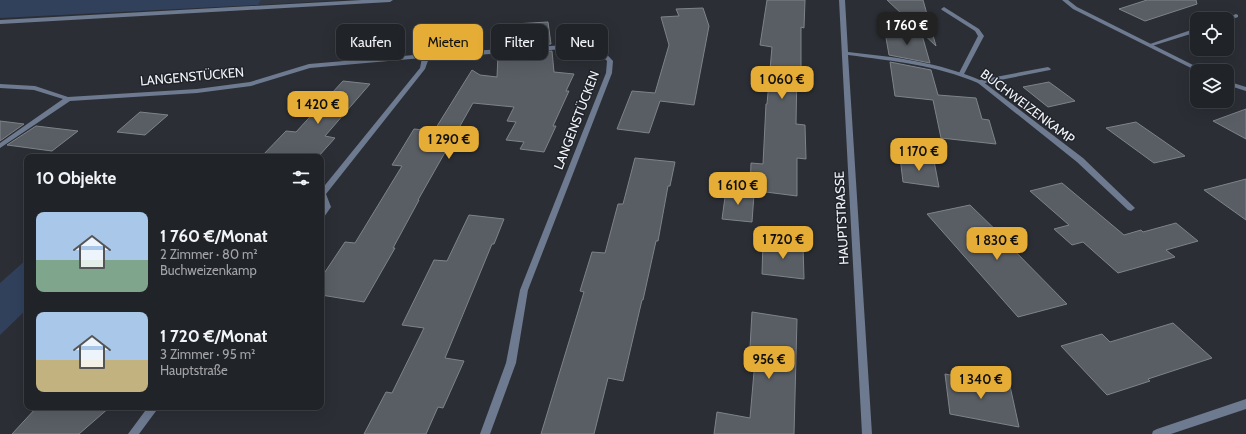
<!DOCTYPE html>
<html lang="de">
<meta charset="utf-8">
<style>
:root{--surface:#202328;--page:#282b30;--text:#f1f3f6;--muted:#a2a4a8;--line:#3d4045;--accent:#e5ad36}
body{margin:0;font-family:Cabin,sans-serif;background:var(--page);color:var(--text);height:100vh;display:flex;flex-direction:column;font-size:15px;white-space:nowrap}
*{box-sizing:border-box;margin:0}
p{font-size:13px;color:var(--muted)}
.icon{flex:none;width:22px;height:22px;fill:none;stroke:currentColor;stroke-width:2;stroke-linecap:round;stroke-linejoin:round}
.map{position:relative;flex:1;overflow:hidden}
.sheet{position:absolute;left:24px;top:154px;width:300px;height:256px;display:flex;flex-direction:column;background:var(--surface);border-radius:8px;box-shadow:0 4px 16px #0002,0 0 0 1px var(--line)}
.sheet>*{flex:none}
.banner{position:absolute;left:336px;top:24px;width:380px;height:36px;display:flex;gap:8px}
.fabs{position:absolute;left:1190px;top:12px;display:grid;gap:8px}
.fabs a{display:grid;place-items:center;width:44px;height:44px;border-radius:8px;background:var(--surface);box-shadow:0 4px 16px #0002,0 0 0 1px var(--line);font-size:20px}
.price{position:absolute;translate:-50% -34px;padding:0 9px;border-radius:8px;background:var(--accent);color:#111;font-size:13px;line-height:26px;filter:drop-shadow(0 1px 2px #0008)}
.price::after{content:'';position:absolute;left:50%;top:24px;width:12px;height:9px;margin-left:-6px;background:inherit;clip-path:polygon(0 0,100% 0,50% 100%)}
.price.current{background:#222;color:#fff}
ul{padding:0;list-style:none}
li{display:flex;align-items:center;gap:12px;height:100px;padding:0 12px}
li span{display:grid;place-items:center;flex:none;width:112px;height:80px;border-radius:8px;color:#555}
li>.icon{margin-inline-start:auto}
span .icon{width:48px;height:48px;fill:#fffc;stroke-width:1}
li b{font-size:17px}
h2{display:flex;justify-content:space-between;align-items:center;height:48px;padding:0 12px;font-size:17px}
.pill{padding:0 14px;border-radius:8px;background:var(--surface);box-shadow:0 4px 16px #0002,0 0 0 1px var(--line);font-size:14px;line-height:36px}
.pill.current{background:var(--accent);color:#111}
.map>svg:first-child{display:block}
.built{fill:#313844}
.green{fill:#31415c}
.building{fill:#595e65;stroke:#7e838a}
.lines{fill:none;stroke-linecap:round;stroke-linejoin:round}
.service{fill:#6d7a90;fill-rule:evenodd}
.minor{fill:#6d7a90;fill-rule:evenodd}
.labels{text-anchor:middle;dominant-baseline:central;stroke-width:3;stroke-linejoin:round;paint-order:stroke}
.street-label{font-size:13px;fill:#f2f4f9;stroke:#21252b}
</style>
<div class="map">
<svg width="1246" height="434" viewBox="0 0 1246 434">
<rect width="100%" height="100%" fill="#2b2f35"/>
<path class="built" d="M261,0H340L258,5Z"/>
<path class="green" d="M0,0H261L258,5L0,18Z
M27,259V309L0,335V283Z"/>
<path class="building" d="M767,0H805L804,28L801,27V70L797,69L796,124L805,125L806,159L797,158V196L750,190L751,163L763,164L766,104H767L772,47L760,45Z
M887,0H923L936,46Z
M1147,0H1196L1197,4L1145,21L1119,9Z
M703,8L709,26L694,105L660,101L649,133L617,129L632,91L655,93L669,45L661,17L679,16L676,9Z
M548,22L551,44L498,48V25Z
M885,32L922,35L930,63L889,55Z
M552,51L554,72L574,74L566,91H569L553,126H556L544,152L520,149L524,142L506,140L516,122L507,121L514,107L473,103L418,200H419L393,248H395L364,302L321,295V278L345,242L355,243L402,166L392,165L414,129L434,131L472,70L480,75L497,77L498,55Z
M890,62L931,70L938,95L976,98L982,119L989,120L996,144L941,138L933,100L895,96Z
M343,81L370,84L325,136L335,138L318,157H261L286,131L296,132Z
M1049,82L1075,101L1048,107L1023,87Z
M1246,109V139L1213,121Z
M140,112L168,115L145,135L117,132Z
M0,121L24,124L0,141Z
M1136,122L1185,156L1154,163L1106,128Z
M36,126L78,131L52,151L7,145Z
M900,157L934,161L939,187L903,182Z
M635,158L675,162L670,186H668L658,241H656L643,300H642L623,381L608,378L594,434H541L584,292L580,291L592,252L605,253L618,204H623Z
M1246,179V220L1204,190Z
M1062,183L1124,235L1141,230L1143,232L1176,223L1198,241L1166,250L1175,257L1118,273L1083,242L1072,245L1054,229L1069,225L1030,191Z
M726,190L754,194L752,222L722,219Z
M970,205L1007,241H1005L1067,304L1018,317L927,214Z
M469,215L504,219L494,244H492L445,358L464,361L443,408L438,407L426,434H364L386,392L392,393L424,328L402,325L434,260L447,261Z
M763,241L803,245L804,279L762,274Z
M752,312L797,319L794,434H714L717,412L750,418L756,349L750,348Z
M1173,323L1212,358L1148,379L1150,381L1107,395L1061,346L1102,334L1110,342Z
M945,374L1010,386L1019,427L950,414Z
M37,407H110L79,434H12Z"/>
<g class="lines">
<path class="service" d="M944,7L979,29L984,36L964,74L962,75L959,73L978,36L975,31L942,10L941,9Z
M1236,14L1238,15V17L1227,21V19H1224Z
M1197,28V32L1152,46H1148L1147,45Z
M1048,67L1051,69L1050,70L980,84L977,82L980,80Z"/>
<path class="minor" d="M362,0H393L390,2L0,24V20Z
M839,0H845L848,52C894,57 939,62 982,81L1083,158L1135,208L1131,211L1128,210L1077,162L978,83C936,65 893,61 848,55L872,434H862Z
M1062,0H1068L1077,7L1205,71H1197L1073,9Z
M566,45C586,46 599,44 613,61L612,73L528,290L516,363L490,434H480L506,363L520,290L606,73L607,61L600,54L590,50L566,49L429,58L425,69L326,194L331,207L324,217L321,218V209L323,207L321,202V190L420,68L422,58L310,68L251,86L197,93L70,101L0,148V143L63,99L34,90L0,88V84L35,86L68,97L197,89L250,82L309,64L426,54Z
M1227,81L1246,87V91L1227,85Z
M1246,399V409L1171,434H1152L1153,431L1157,429Z
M148,407H159L139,434H128Z"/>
</g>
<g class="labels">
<g class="street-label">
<text transform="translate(192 76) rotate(-5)">LANGENSTÜCKEN</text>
<text transform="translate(1028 106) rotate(37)">BUCHWEIZENKAMP</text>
<text transform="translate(576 120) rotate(-69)">LANGENSTÜCKEN</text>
<text transform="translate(841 218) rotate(-93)">HAUPTSTRASSE</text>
</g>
</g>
</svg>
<div class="fabs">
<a><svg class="icon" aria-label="locate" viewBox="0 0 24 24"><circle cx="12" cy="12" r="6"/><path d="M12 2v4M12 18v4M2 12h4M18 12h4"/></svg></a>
<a><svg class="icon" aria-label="layers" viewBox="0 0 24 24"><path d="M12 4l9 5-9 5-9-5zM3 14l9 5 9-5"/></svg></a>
</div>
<b class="price current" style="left:907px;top:46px">1 760 €</b>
<b class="price" style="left:782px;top:100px">1 060 €</b>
<b class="price" style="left:318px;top:125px">1 420 €</b>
<b class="price" style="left:449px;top:160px">1 290 €</b>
<b class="price" style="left:919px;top:172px">1 170 €</b>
<b class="price" style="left:738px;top:206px">1 610 €</b>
<b class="price" style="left:783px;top:260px">1 720 €</b>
<b class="price" style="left:997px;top:261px">1 830 €</b>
<b class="price" style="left:769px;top:380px">956 €</b>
<b class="price" style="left:981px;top:400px">1 340 €</b>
<div class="banner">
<a class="pill">Kaufen</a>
<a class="pill current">Mieten</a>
<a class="pill">Filter</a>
<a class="pill">Neu</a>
</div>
<section class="sheet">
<h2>10 Objekte<svg class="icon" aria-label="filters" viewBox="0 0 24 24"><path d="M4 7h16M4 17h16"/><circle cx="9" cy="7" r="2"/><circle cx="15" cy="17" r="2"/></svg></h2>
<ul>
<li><span style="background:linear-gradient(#a9c7e8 60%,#7fa58c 0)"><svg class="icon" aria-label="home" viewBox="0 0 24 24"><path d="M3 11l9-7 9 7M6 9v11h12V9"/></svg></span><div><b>1 760 €/Monat</b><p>2 Zimmer · 80 m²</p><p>Buchweizenkamp</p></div></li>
<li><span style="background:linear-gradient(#a9c7e8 60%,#c2b280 0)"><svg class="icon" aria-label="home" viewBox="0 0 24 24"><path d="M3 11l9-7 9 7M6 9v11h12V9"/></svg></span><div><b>1 720 €/Monat</b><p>3 Zimmer · 95 m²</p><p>Hauptstraße</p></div></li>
</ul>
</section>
</div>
